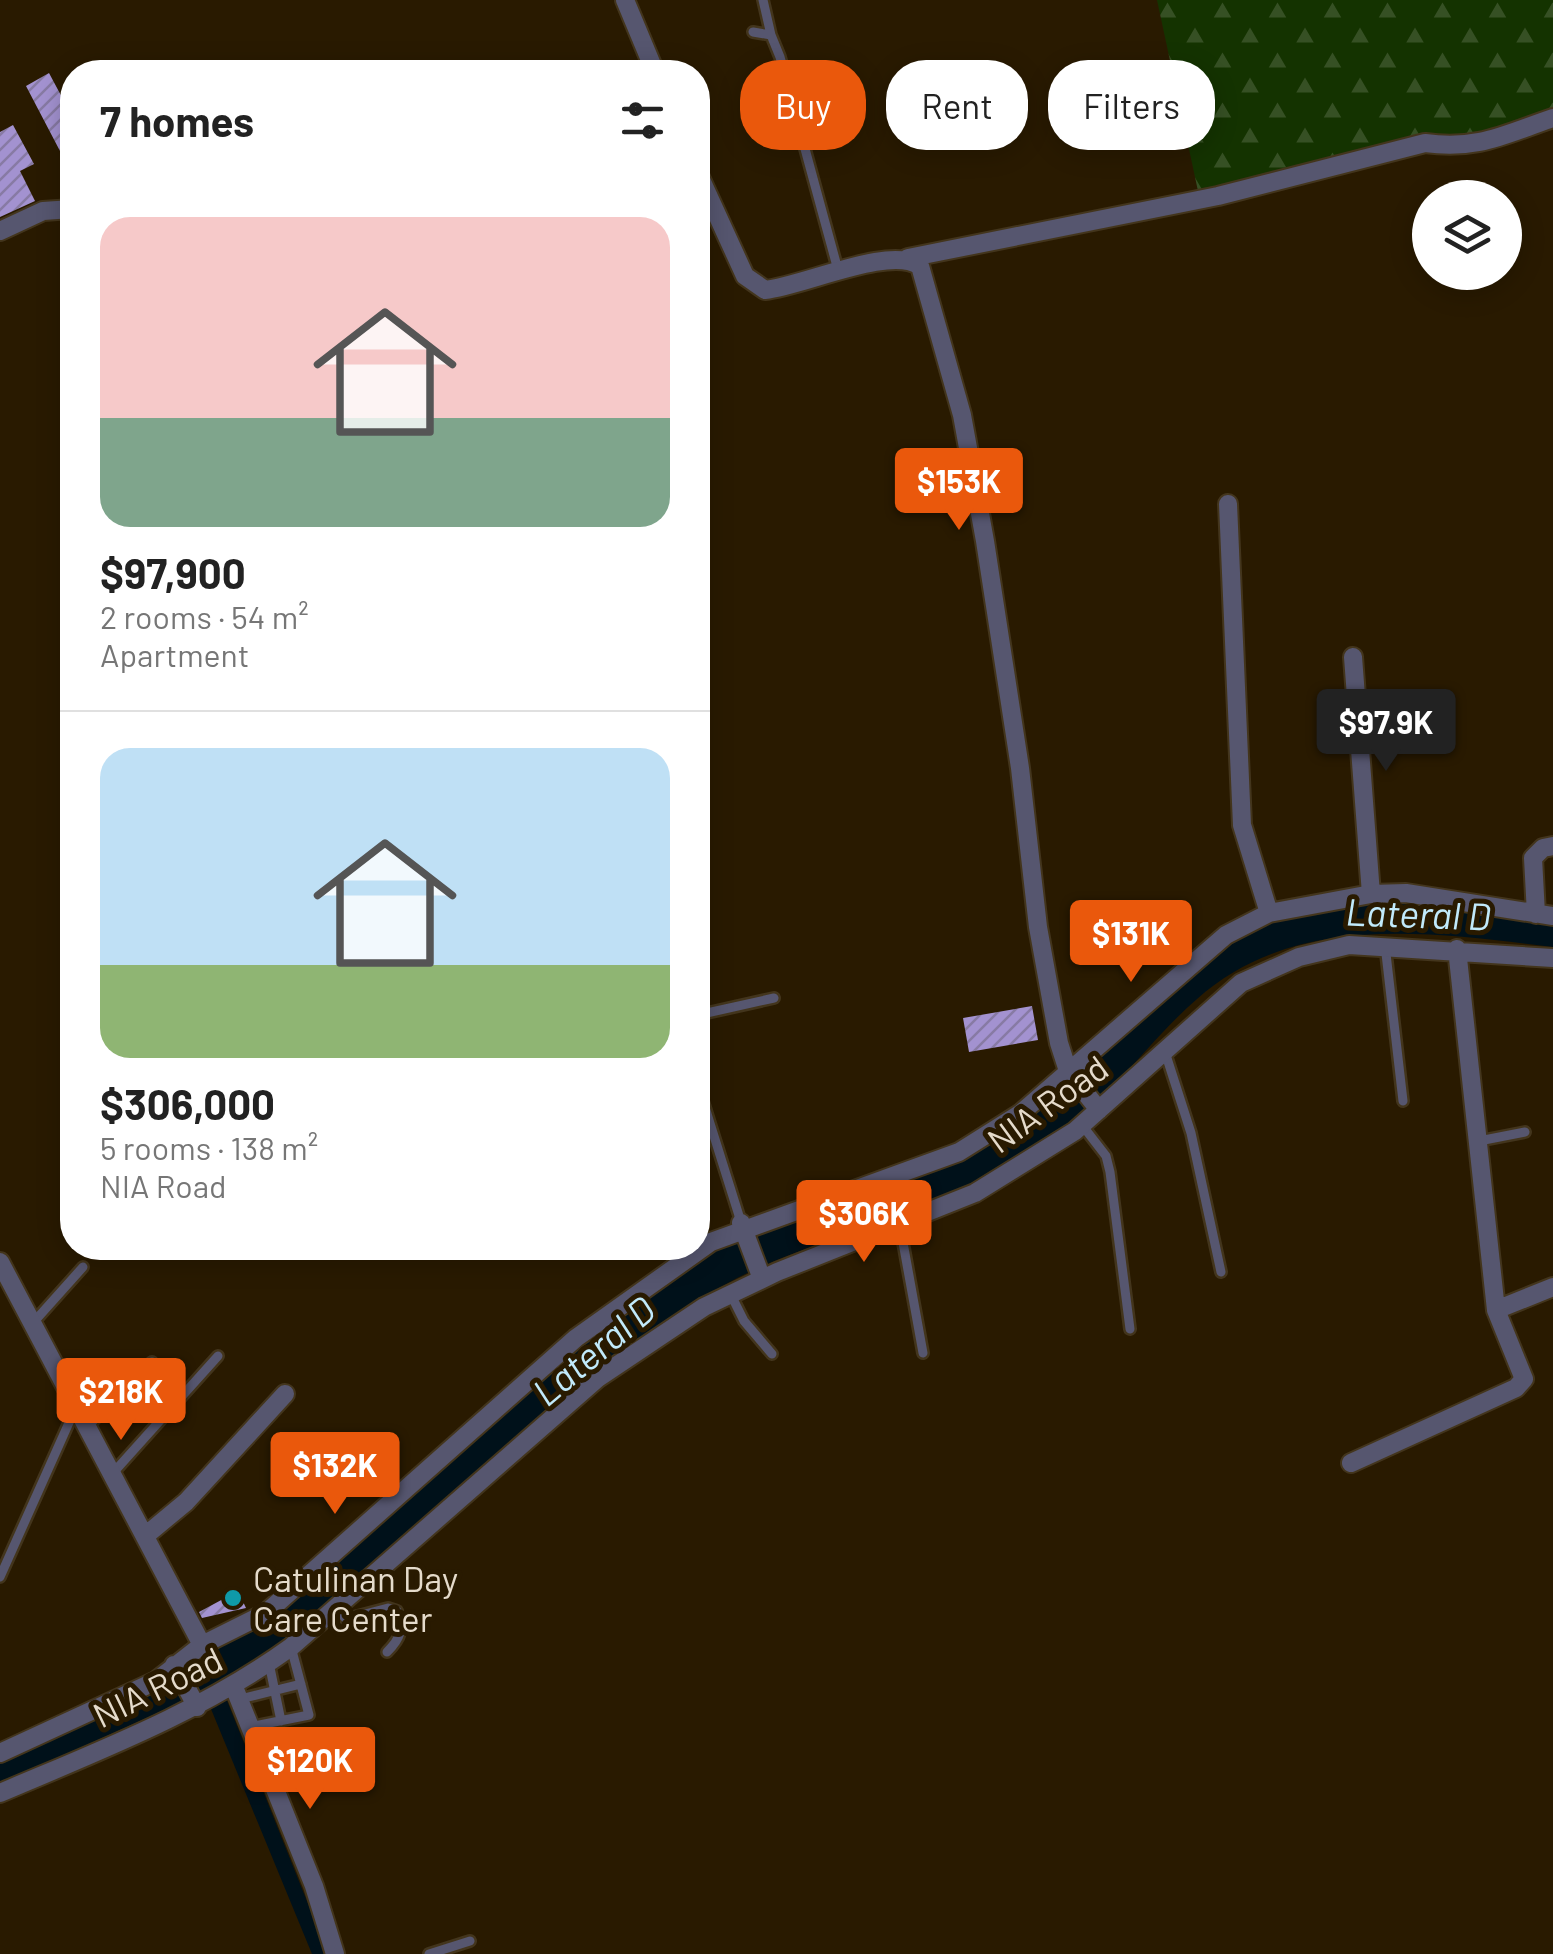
<!DOCTYPE html>
<meta charset="utf-8">
<style>
:root{--surface:#fff;--page:#f2f2f2;--text:#222;--muted:#767676;--line:#e0e0e0;--accent:#ea580c}
body{margin:0;font-family:Barlow,sans-serif;background:var(--page);color:var(--text);height:100vh;display:flex;flex-direction:column;font-size:38px;white-space:nowrap}
*{box-sizing:border-box;margin:0}
p{font-size:32px;color:var(--muted)}
.icon{flex:none;width:55px;height:55px;fill:none;stroke:currentColor;stroke-width:2;stroke-linecap:round;stroke-linejoin:round}
.map{position:relative;flex:1;overflow:hidden}
.side{position:absolute;left:60px;top:60px;width:650px;height:1200px;display:flex;flex-direction:column;background:var(--surface);border-radius:40px;box-shadow:0 5px 25px #0003}
.side>*{flex:none}
.hud{position:absolute;left:740px;top:60px;width:662px;height:90px;display:flex;gap:20px}
.controls{position:absolute;left:1412px;top:180px;display:grid;gap:20px}
.controls a{display:grid;place-items:center;width:110px;height:110px;border-radius:50%;background:var(--surface);box-shadow:0 5px 25px #0003;font-size:50px}
.price{position:absolute;translate:-50% -85px;padding:0 22px;border-radius:10px;background:var(--accent);color:#fff;font-size:32px;line-height:65px;filter:drop-shadow(0 2px 5px #0008)}
.price::after{content:'';position:absolute;left:50%;top:60px;width:30px;height:22px;margin-left:-15px;background:inherit;clip-path:polygon(0 0,100% 0,50% 100%)}
.price.on{background:#222;color:#fff}
ul{padding:0;list-style:none}
li{display:grid;align-content:center;gap:20px;height:530px;padding:0 40px}
li+li{border-top:2px solid var(--line)}
li span{display:grid;place-items:center;height:310px;border-radius:30px;color:#555}
li>.icon{margin-inline-start:auto}
span .icon{width:180px;height:180px;fill:#fffc;stroke-width:1}
li b{font-size:42px}
h2{display:flex;justify-content:space-between;align-items:center;height:120px;padding:0 40px;font-size:42px}
.tag{padding:0 35px;border-radius:40px;background:var(--surface);box-shadow:0 5px 25px #0003;font-size:35px;line-height:90px}
.tag.on{background:var(--accent);color:#fff}
.map>svg:first-child{display:block}
.forest{fill:url(#forest-firs)}
.water{fill:#00111a}
.building{fill:url(#building-hatch)}
.lines{fill:none;stroke-linecap:round;stroke-linejoin:round}
.service-casing{stroke:#43351c;stroke-width:14}
.minor-casing{stroke:#43351c;stroke-width:22}
.service{stroke:#56566f;stroke-width:9}
.minor{stroke:#56566f;stroke-width:18}
.culture-dot{fill:#0f9aa8;stroke:#291a00;stroke-width:4}
.labels{text-anchor:middle;dominant-baseline:central;stroke-width:10;stroke-linejoin:round;paint-order:stroke}
.street-label{font-size:35px;fill:#e5dbcb;stroke:#291a00}
.poi-label{font-size:35px;fill:#e5dbcb;stroke:#291a00;text-anchor:start}
.water-label{font-size:38px;font-style:italic;fill:#c1eafb;stroke:#291a00}
</style>
<div class="map">
<svg width="1553" height="1954" viewBox="0 0 1553 1954">
<defs>
<pattern id="forest-firs" width="22" height="20" patternUnits="userSpaceOnUse" patternTransform="scale(2.5)"><rect width="22" height="20" fill="#143300"/><path d="M5 1l3.5 6h-7zM16 11l3.5 6h-7z" fill="#365024"/></pattern>
<pattern id="building-hatch" width="6" height="6" patternUnits="userSpaceOnUse" patternTransform="scale(2.5)"><rect width="6" height="6" fill="#a392d0"/><path d="M-1 1l2-2M0 6l6-6M5 7l2-2" fill="none" stroke="#877aa4"/></pattern>
</defs>
<rect width="100%" height="100%" fill="#291a00"/>
<path class="forest" d="M1157,0H1553V112L1517,126L1198,191Z"/>
<path class="water" d="M1361,903L1425,904L1553,924V947C1434,933 1295,911 1197,999C1145,1044 1107,1105 1048,1141C1024,1156 999,1173 974,1186C884,1232 772,1246 690,1307C588,1381 489,1463 393,1545C337,1593 285,1647 220,1683L328,1954H312L204,1692L0,1784V1760L157,1690L210,1648L270,1619L581,1343L652,1289L727,1242L1011,1128L1068,1088L1121,1032L1208,954L1268,921Z"/>
<path class="building" d="M49,73L72,116V174L26,86Z
M13,125L34,164L20,171L35,201L0,217V132Z
M1032,1006L1038,1040L969,1052L963,1018Z
M238,1591L246,1608L202,1618L199,1612Z"/>
<g class="lines">
<g class="service-casing">
<path id="service" d="M763,0L771,35
M753,32L771,35L780,57L838,270
M1385,945L1403,1101
M698,1015L774,998
M1165,1052L1191,1133L1221,1272
M698,1085L741,1222
M1082,1125L1106,1156L1110,1172L1130,1329
M1479,1141L1525,1132
M900,1226L923,1353
M731,1295L744,1321L772,1354
M32,1324L83,1267
M88,1426L152,1362
M113,1473L218,1356
M0,1577L76,1407
M335,1607L346,1619L388,1608L397,1611C404,1629 401,1638 387,1652
M269,1663L281,1721
M240,1699L301,1684
M250,1727L309,1715L291,1647
M429,1954L470,1941"/>
</g>
<g class="minor-casing">
<path id="minor" d="M625,0L655,72
M698,173L745,276L765,290C804,286 890,245 920,266L962,415L985,541L1020,768L1038,927L1059,1043L1068,1071L1099,1110
M0,231L43,211L72,209
M908,258L1218,196L1425,143C1478,150 1503,135 1553,118
M1228,504L1242,825L1269,913
M1353,657L1371,894
M1536,914L1533,858L1543,848L1553,846
M741,1223L762,1279
M0,1262L202,1645
M1496,1310L1553,1287
M1351,1463L1516,1388L1524,1379L1496,1310L1457,949
M145,1536L186,1502L285,1394
M174,1665L197,1707
M234,1687L314,1886L335,1954
M0,1753L156,1681L202,1645L266,1613L576,1338L711,1242L959,1152L1021,1113L1226,935L1269,913L1371,894L1406,893L1553,916
M0,1793C101,1750 201,1712 291,1647L598,1378L704,1307L777,1272L975,1193L1075,1131L1241,983L1299,957L1349,945L1553,958"/>
</g>
<use href="#service" class="service"/>
<use href="#minor" class="minor"/>
</g>
<circle class="culture-dot" cx="233" cy="1598" r="10"/>
<g class="labels">
<g class="street-label">
<text transform="translate(1047 1103) rotate(-36)">NIA Road</text>
<text transform="translate(157 1686) rotate(-26)">NIA Road</text>
</g>
<g class="poi-label">
<text x="253" y="1578">Catulinan Day<tspan x="253" dy="40">Care Center</tspan></text>
</g>
<g class="water-label">
<text transform="translate(1418 913) rotate(2)">Lateral D</text>
<text transform="translate(593 1350) rotate(-40)">Lateral D</text>
</g>
</g>
</svg>
<div class="controls">
<a><svg class="icon" aria-label="layers" viewBox="0 0 24 24"><path d="M12 4l9 5-9 5-9-5zM3 14l9 5 9-5"/></svg></a>
</div>
<b class="price" style="left:959px;top:533px">$153K</b>
<b class="price on" style="left:1386px;top:774px">$97.9K</b>
<b class="price" style="left:1131px;top:985px">$131K</b>
<b class="price" style="left:864px;top:1265px">$306K</b>
<b class="price" style="left:121px;top:1443px">$218K</b>
<b class="price" style="left:335px;top:1517px">$132K</b>
<b class="price" style="left:310px;top:1812px">$120K</b>
<div class="hud">
<a class="tag on">Buy</a>
<a class="tag">Rent</a>
<a class="tag">Filters</a>
</div>
<section class="side">
<h2>7 homes<svg class="icon" aria-label="filters" viewBox="0 0 24 24"><path d="M4 7h16M4 17h16"/><circle cx="9" cy="7" r="2"/><circle cx="15" cy="17" r="2"/></svg></h2>
<ul>
<li><span style="background:linear-gradient(#f6c9c9 65%,#7fa58c 0)"><svg class="icon" aria-label="home" viewBox="0 0 24 24"><path d="M3 11l9-7 9 7M6 9v11h12V9"/></svg></span><div><b>$97,900</b><p>2 rooms · 54 m²</p><p>Apartment</p></div></li>
<li><span style="background:linear-gradient(#bfe0f5 70%,#8fb573 0)"><svg class="icon" aria-label="home" viewBox="0 0 24 24"><path d="M3 11l9-7 9 7M6 9v11h12V9"/></svg></span><div><b>$306,000</b><p>5 rooms · 138 m²</p><p>NIA Road</p></div></li>
</ul>
</section>
</div>
